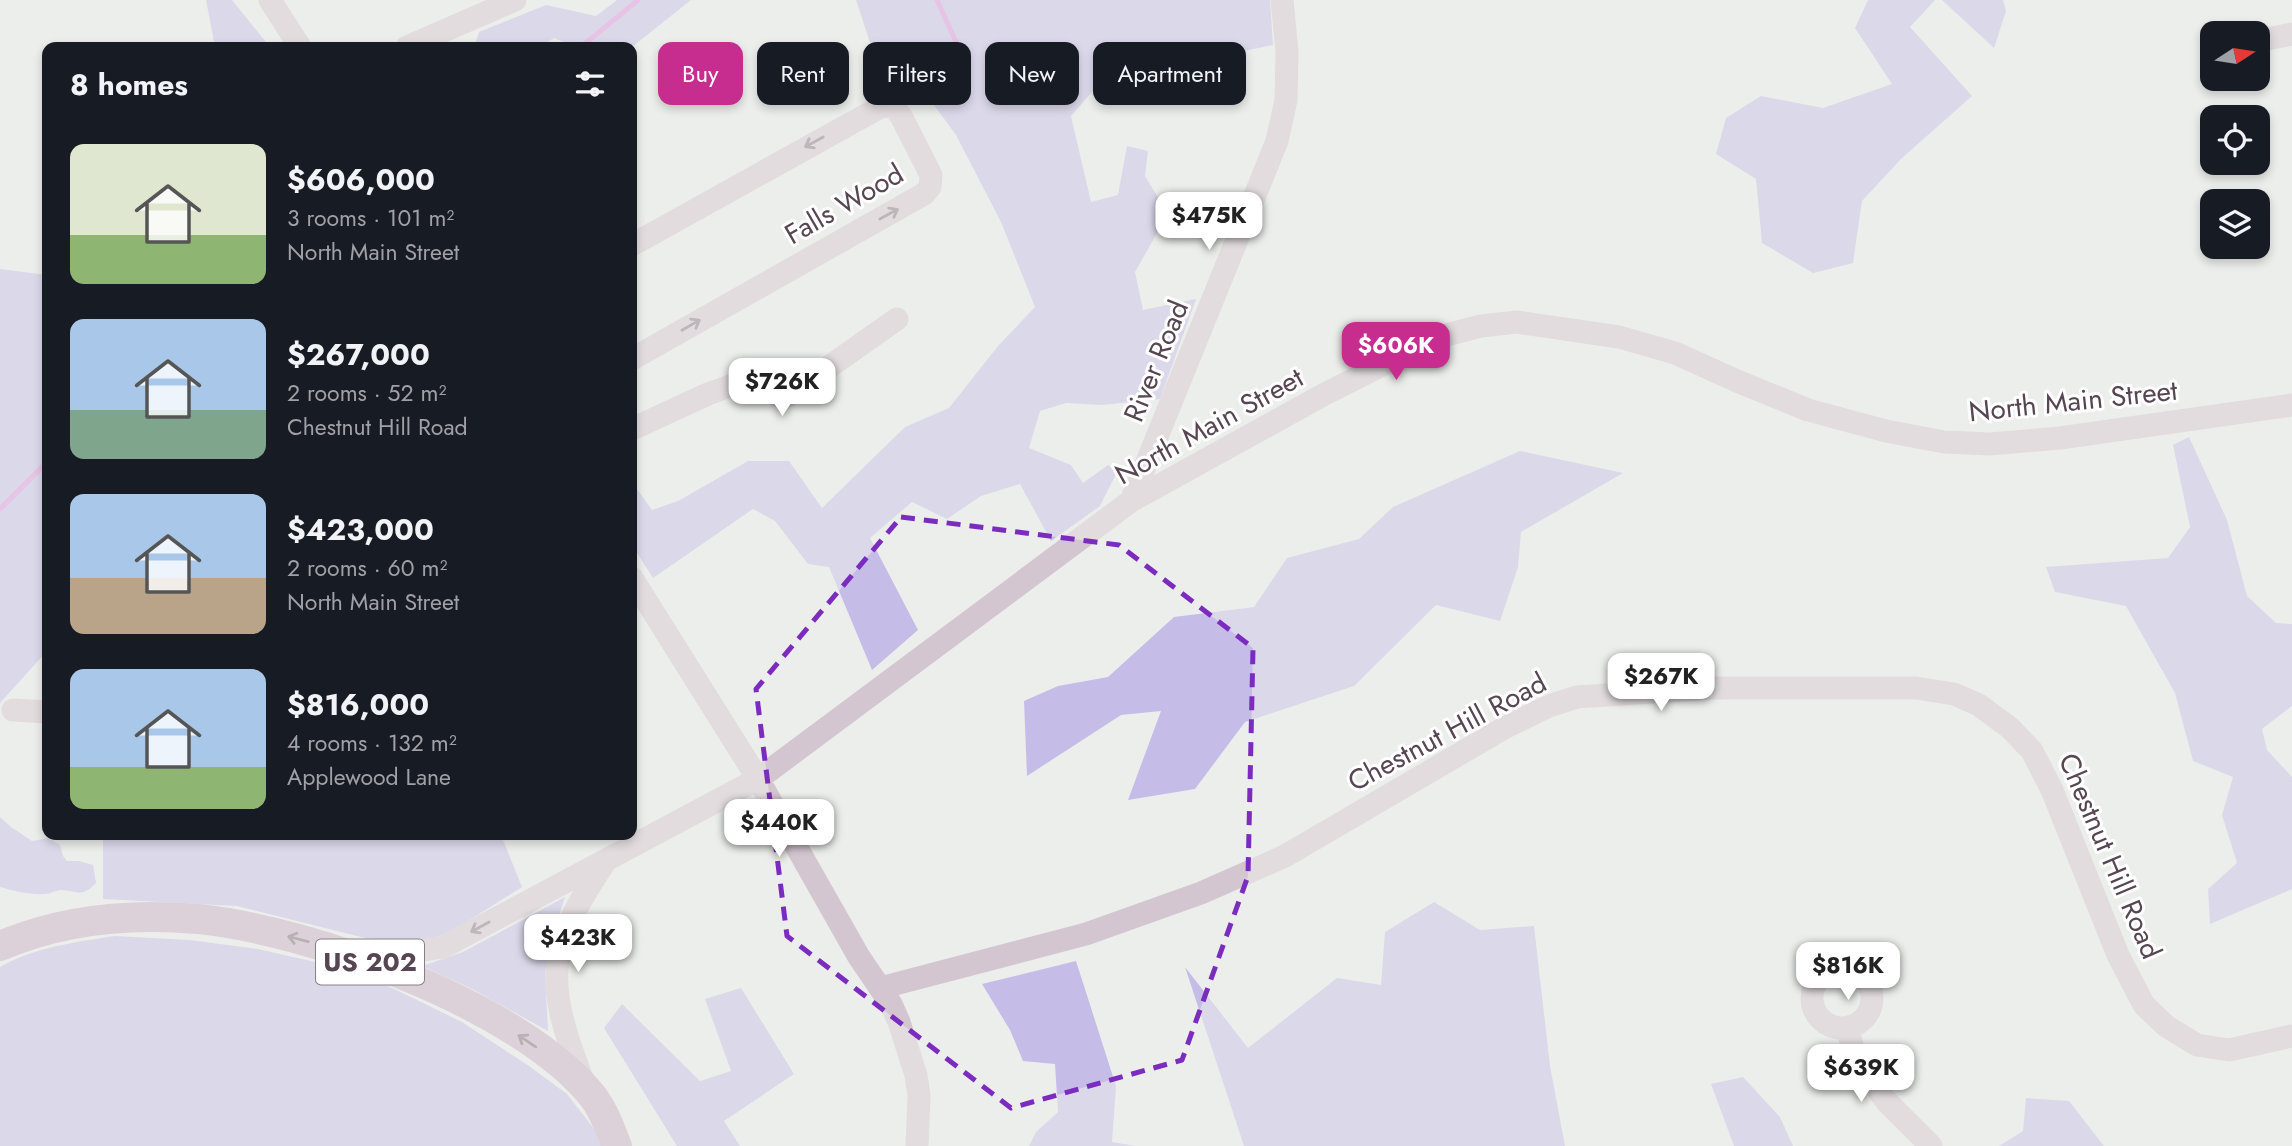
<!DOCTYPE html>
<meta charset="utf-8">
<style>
:root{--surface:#171b24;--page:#242831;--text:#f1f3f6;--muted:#9ea1a6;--accent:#c72d8f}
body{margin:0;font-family:Jost,sans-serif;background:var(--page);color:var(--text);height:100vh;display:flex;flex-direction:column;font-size:26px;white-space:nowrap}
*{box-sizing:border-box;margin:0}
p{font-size:23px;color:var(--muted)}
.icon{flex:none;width:38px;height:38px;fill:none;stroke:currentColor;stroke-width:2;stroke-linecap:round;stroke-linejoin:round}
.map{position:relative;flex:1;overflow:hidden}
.details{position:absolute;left:42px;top:42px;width:595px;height:798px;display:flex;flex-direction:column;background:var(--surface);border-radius:14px;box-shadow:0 4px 10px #0003}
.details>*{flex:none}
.top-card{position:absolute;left:658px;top:42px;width:665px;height:63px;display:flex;gap:14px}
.needle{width:46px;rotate:78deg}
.buttons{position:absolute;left:2200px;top:21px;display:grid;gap:14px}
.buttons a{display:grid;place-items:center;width:70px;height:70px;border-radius:14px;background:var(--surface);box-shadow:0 4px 10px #0003;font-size:35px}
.price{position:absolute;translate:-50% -60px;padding:0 16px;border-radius:14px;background:#fff;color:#222;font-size:23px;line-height:46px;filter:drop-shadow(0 2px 4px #0008)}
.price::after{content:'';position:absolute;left:50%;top:42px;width:21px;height:16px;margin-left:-10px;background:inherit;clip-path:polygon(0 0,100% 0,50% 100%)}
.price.current{background:var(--accent);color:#fff}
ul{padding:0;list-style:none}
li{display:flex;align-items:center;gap:21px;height:175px;padding:0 28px}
li span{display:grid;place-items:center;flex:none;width:196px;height:140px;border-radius:14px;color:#555}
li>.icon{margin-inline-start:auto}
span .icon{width:84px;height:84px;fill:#fffc;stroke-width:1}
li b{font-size:30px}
h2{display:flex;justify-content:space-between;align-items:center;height:84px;padding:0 28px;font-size:30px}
.pill{padding:0 24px;border-radius:14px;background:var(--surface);box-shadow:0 4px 10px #0003;font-size:24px;line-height:63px}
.pill.current{background:var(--accent);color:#fff}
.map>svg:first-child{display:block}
.green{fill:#c5bde8}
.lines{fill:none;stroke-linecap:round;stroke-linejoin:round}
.stream{stroke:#e08fe0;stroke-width:5}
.minor{stroke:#d4c6d1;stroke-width:23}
.major{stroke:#c8aec0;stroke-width:30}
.oneway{stroke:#82737e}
.oneway2{stroke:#786573}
.marked{fill:none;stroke:#7b2cbf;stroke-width:5;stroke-dasharray:14 9;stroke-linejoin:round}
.labels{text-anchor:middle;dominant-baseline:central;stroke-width:6;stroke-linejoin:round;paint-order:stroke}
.shield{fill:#fff;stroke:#897e86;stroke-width:2}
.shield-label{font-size:26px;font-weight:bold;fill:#564652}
.street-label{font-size:28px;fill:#564652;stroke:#fff}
</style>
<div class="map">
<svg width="2292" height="1146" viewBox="0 0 2292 1146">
<rect width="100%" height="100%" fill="#eceeeb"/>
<path class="green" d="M206,0H232L270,47H215Z
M617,0H691L632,47H576L554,38L539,47H474L479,32L546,5L596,16Z
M856,0H1270L1273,45L1219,56L1206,95L1191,100L1171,45L1121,51L1098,85L1071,116L1091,202L1118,195L1127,146L1148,151L1145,176L1168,214L1135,272L1143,310L1196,299L1160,399L1102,405L1066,403L1040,411L1029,448L1071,465L1083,483L1108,465L1117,472L1100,506L1051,541L1020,484L981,496L947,519L912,502L870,538L918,630L872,670L829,567L808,564L775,521L753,509L653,578L632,545V482L652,510L678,501L748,461H789L822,508L905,427L949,408L998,346L1035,307L1001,222L956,135L914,78L874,55Z
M1868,0H1935L1910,27L1972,96L1901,159L1862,201L1853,263L1813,273L1762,243L1756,179L1716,154L1726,118L1761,96L1823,108L1892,84L1855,28Z
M1942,0H2003L2006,11L1994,48Z
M0,269L47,275V651L0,703Z
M2189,437L2227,520L2247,596L2276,623L2292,624V706L2262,729L2267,750L2292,777V889L2210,924L2208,889L2237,863L2222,815L2233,777L2193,761L2175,693L2126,606L2055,592L2046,567L2168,558L2190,527L2173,445Z
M1520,451L1623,473L1521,532L1518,567L1500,621L1436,605L1354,686L1245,722L1195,789L1128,800L1161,711L1121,715L1027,776L1024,701L1058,686L1108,677L1174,617L1254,607L1287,558L1359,539L1393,507Z
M0,817L11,827L32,841L48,838L60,845L63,856L67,861H79L93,865L96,883C82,898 78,891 61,890C56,890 50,894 45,894C29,895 15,891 0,887Z
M103,835H501L522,887L449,933L410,944L365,938L237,906L103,899Z
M565,897L551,940L545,973L548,1031L472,989L422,966L463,952Z
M1434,902L1480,930L1534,926L1550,1066L1565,1146H1244L1185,967L1248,1048L1337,978L1381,985L1385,932Z
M115,936L190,940L258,949L315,962L382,983L462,1022L529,1066L567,1094L602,1139L605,1146H0V967C35,947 76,942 115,936Z
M1076,961L1116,1086L1112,1142L1135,1146H1029L1036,1132L1058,1112L1055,1064L1023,1061L1010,1030L982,984Z
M741,988L794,1074L724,1121L740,1146H677L604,1028L622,1004L700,1081L731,1071L705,999Z
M1743,1077L1780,1117L1793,1146H1734L1711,1084Z
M2026,1098L2069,1101L2104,1146H1999L2023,1131Z"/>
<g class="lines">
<path class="stream" d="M937,0L965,62
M581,47L638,0
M0,509L47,462"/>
<path class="minor" d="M270,0L300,47
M2258,41L2292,34
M407,47L515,0
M632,245L884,105L894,108L901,116L931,175L930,187L924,194L632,359
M632,429L708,394L738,383L762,388L779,396L789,395L897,319
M1131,501L1277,141L1286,100L1287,51L1282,0
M632,578L758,779L859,957L891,1004L899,1022L916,1075L919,1096L917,1146
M13,710L47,712
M363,959L443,947L758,779L1131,501L1323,395L1398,357L1446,335L1481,326L1517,322L1619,337L1675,353L1737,381L1808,410L1886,431L1944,442L1990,444L2060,438L2292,405
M1812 998a30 30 0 1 1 60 0a30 30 0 1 1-60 0Z
M880,988L1086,934L1201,893L1285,856L1504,728L1549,706L1577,697L1714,688H1916L1954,694L1979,705L2010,728L2032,751L2052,790L2118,955L2144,1005L2166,1026L2197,1045L2229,1050L2292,1036
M1847,1027L1856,1060L1886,1101L1931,1146
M583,1081C546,984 544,953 603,865"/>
<path class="major" d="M0,946C63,919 130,913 198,919C311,930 523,1007 594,1098C605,1113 610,1129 617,1146"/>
</g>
<defs><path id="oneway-shaft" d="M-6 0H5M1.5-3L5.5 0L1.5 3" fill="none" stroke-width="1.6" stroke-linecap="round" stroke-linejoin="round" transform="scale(1.75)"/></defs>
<g class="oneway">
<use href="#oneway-shaft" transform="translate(814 142) rotate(151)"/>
<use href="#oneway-shaft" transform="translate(889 214) rotate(-29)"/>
<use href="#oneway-shaft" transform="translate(691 325) rotate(-30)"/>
<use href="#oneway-shaft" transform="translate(480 927) rotate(151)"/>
</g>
<g class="oneway2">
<use href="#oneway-shaft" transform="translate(298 939) rotate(-165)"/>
<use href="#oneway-shaft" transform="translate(527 1041) rotate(-146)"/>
</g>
<path d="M0 0H2292V1146H0ZM901,517L1119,545L1253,648L1248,876L1182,1060L1011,1108L787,936L756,689Z" fill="#eceeeb" fill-opacity=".55" fill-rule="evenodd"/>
<path class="marked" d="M901,517L1119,545L1253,648L1248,876L1182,1060L1011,1108L787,936L756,689Z"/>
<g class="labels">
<rect class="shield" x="316" y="939.5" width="108" height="45" rx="5"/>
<g class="shield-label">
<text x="370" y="962">US 202</text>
</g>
<g class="street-label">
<text transform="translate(844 204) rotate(-30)">Falls Wood</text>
<text transform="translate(1156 361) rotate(-68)">River Road</text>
<text transform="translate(2073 401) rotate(-6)">North Main Street</text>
<text transform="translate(1209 426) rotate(-29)">North Main Street</text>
<text transform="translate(1447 732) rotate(-28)">Chestnut Hill Road</text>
<text transform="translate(2110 856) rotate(67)">Chestnut Hill Road</text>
</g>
</g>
</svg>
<div class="buttons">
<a><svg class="needle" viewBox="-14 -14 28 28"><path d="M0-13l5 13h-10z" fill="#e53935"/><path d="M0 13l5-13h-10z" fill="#9ea1a6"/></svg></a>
<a><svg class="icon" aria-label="locate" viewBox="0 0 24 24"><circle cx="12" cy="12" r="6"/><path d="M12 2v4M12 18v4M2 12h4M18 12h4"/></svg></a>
<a><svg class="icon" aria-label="layers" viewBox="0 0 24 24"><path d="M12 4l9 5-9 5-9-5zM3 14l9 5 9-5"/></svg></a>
</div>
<b class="price" style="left:1209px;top:252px">$475K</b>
<b class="price current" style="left:1396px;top:382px">$606K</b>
<b class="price" style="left:782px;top:418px">$726K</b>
<b class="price" style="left:1661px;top:713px">$267K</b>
<b class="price" style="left:779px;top:859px">$440K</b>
<b class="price" style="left:578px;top:974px">$423K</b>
<b class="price" style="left:1848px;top:1002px">$816K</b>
<b class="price" style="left:1861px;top:1104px">$639K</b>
<div class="top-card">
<a class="pill current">Buy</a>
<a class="pill">Rent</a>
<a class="pill">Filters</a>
<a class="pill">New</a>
<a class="pill">Apartment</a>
</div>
<section class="details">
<h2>8 homes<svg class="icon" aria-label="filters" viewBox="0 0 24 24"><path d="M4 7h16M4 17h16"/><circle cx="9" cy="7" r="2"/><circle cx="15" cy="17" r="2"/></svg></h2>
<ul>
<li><span style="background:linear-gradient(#dfe7d0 65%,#8fb573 0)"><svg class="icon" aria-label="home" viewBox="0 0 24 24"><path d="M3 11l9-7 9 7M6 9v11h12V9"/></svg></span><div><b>$606,000</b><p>3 rooms · 101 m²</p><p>North Main Street</p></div></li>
<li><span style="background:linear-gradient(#a9c7e8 65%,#7fa58c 0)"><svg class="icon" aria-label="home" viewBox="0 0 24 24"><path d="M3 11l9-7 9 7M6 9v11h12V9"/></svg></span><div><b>$267,000</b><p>2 rooms · 52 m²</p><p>Chestnut Hill Road</p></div></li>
<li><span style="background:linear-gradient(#a9c7e8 60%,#b9a48a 0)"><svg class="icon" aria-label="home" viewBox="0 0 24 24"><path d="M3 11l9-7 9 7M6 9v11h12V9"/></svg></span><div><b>$423,000</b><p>2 rooms · 60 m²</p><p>North Main Street</p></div></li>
<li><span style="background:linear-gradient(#a9c7e8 70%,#8fb573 0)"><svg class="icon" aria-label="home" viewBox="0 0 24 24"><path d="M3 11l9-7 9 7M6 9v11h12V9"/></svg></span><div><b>$816,000</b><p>4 rooms · 132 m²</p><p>Applewood Lane</p></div></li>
</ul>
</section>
</div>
